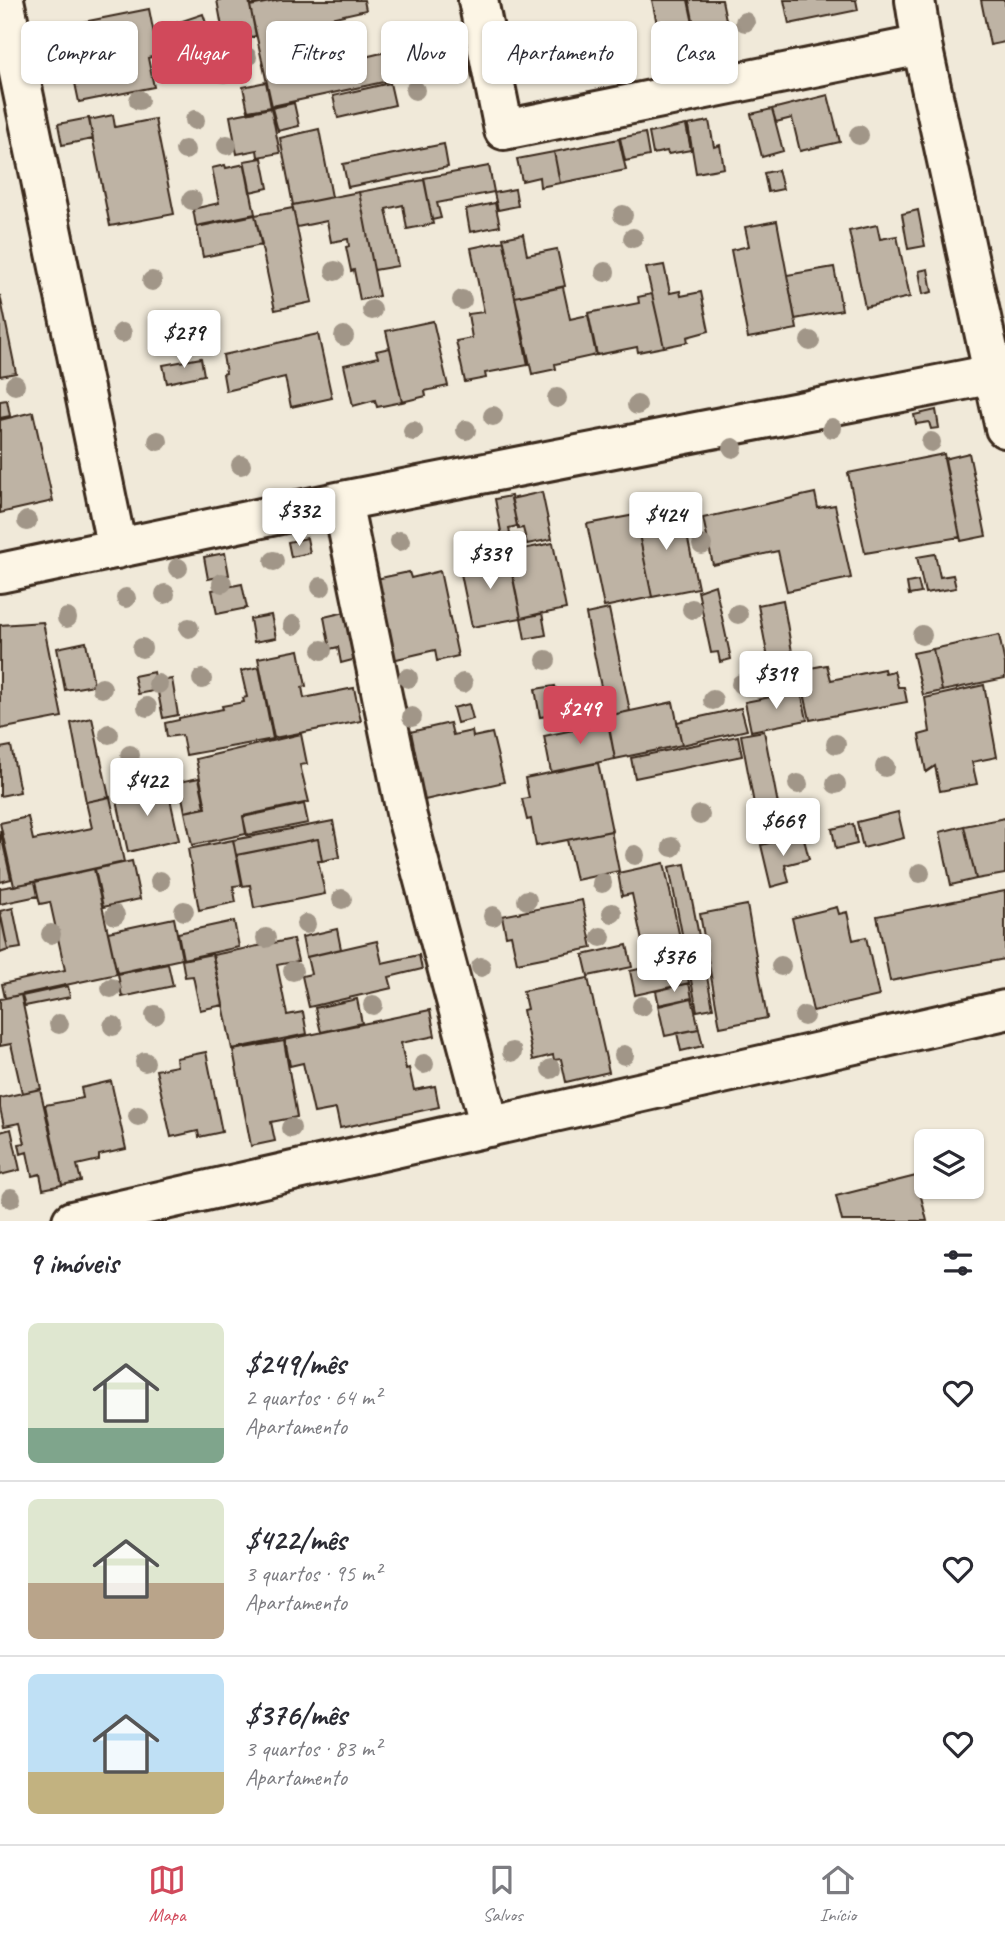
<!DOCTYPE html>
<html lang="pt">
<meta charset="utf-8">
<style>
:root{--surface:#fff;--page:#f2f2f3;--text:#2b2b33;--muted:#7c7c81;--line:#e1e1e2;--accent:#d1495b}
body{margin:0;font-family:Caveat,sans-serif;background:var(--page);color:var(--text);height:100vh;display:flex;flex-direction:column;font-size:26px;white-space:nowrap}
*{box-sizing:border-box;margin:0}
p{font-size:23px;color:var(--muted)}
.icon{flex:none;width:38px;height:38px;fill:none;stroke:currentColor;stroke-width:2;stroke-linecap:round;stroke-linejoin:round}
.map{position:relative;height:1221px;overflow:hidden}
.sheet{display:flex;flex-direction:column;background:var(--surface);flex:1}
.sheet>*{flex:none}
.hud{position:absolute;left:21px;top:21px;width:964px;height:63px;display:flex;gap:14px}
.tools{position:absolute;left:914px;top:1129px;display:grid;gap:14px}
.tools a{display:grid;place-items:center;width:70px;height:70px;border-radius:10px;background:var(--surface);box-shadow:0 2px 5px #0004;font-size:35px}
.price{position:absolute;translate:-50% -60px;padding:0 16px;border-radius:7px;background:#fff;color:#222;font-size:23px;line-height:46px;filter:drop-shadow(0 2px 4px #0008)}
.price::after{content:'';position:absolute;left:50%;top:42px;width:21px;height:16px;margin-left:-10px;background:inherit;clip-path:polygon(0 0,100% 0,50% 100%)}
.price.selected{background:var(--accent);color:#fff}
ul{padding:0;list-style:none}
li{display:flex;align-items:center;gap:21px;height:175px;padding:0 28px}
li+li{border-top:2px solid var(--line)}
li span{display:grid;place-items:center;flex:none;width:196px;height:140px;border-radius:10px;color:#555}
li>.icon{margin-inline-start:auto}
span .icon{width:84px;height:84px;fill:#fffc;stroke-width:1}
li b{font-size:30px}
h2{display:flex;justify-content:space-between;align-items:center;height:84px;padding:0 28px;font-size:30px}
.tag{padding:0 24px;border-radius:10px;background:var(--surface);box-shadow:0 2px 5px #0004;font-size:24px;line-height:63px}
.tag.selected{background:var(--accent);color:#fff}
.menu{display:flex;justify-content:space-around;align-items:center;height:98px;border-top:2px solid var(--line);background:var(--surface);font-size:19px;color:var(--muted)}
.menu a{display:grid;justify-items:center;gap:4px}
.menu .selected{color:var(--accent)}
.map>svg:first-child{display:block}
.building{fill:#beb3a4;stroke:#3b2a1e;stroke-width:2}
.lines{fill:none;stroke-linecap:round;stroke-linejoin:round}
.minor-casing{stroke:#3b2a1e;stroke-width:44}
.tertiary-casing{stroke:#3b2a1e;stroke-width:44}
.minor{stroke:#fcf5e5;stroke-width:38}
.tertiary{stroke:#fcf5e5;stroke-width:38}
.tree{fill:#a19688}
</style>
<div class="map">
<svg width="1005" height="1221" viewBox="0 0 1005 1221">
<rect width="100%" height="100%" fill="#f0e9d9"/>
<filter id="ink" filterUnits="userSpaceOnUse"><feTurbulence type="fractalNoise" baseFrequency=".0143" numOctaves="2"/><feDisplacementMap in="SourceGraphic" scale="14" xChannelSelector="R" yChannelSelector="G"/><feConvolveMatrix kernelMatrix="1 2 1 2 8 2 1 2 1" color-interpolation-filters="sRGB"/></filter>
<g filter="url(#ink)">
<path class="building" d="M217,0H249L256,36L234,40L231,25L222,27Z
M250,0H276L251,5Z
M280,0H364L366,10L317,21L327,66L411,46L416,75L272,106L250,6Z
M652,0H688L701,61L666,68Z
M689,0H722L733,54L701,60Z
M784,0H856L858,10L789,24Z
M981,0H1005V42L990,45Z
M149,9L158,55L148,58L154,87L79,102L63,26Z
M203,14L214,47L182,58L170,25Z
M266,82L271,107L248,111L243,87Z
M390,83L395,105L338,118L333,96Z
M828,95L840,142L800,151L792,118L776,122L772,109Z
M294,103L299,126L278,131L272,108Z
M271,108L280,153L258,157L257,150L237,154L230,116Z
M772,109L783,151L762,157L751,114Z
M113,115L115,127L155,119L174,214L110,226L89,120Z
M89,118L93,139L62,145L58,124Z
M709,121L714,147L720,145L724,168L696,173L688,125Z
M686,125L691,150L668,154L667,151L653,154L649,133Z
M319,129L332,197L293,205L280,138Z
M645,133L649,156L625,161L620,138Z
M619,139L626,170L560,183L554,152Z
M444,144L448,167L348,187L343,164Z
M554,152L560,183L540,187L539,177L522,181L517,159Z
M262,158L268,188L250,192L244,161Z
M245,164L255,214L196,226L193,209L219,203L212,168L225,165L226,168Z
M489,166L494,192L437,203L441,218L432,220L424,178Z
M778,170L783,189L768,192L764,173Z
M424,180L433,224L407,229L403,205L386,209L398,266L374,270L359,192Z
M515,189L518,206L498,210L494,193Z
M359,192L379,296L360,300L354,270L351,271L346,247L349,246L348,239L331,242L327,221L297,227L292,205Z
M495,203L500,226L470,232L466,209Z
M293,208L312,302L275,310L255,215Z
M918,210L925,246L908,249L902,214Z
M255,215L262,245L203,257L197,227Z
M777,221L797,329L748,338L731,250L749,246L745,227Z
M877,225L880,239L897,236L910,297L865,307L849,231Z
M523,234L527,255L557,249L565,286L515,297L503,238Z
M504,241L528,365L485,373L486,378L465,382L456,341L472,338L468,314L484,312L471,248Z
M664,265L670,293L680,291L681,296L701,292L709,331L687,337L688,342L664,347L646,268Z
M834,267L842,310L795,319L787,275Z
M928,269L932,292L923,294L919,271Z
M563,287L570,319L588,315L596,355L555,364L556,369L532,374L515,297Z
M652,294L664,347L638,352L637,347L597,355L588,313L639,303L638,297Z
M0,295L16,373L0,376Z
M433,321L448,386L425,391L426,396L402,402L386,331Z
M318,334L332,398L291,407L285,377L226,391L223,374L226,373L223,355Z
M390,348L402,402L377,407L375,400L353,406L344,365L378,357L376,351Z
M201,358L204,375L167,383L163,365Z
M7,400L10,416L0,418V401Z
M936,410L939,428L931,429L929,422L916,424L914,415Z
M33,412L53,501L0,513V420Z
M969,453L986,536L961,541L944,459Z
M944,454L960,537L865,553L848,473Z
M542,492L552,539L527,544L523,528L518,529L511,499Z
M815,493L818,508L835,505L851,578L787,591L778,551L713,565L703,518Z
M511,496L517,526L509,528L511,540L503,542L495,499Z
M681,506L698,588L652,597L635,515Z
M635,515L652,597L604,607L587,524Z
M307,538L310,553L291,557L288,542Z
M553,543L566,609L521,618L508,552Z
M225,553L229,575L208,579L204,557Z
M508,554L521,618L472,627L459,564Z
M935,554L940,577L953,575L956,588L925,593L917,557Z
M440,571L458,656L437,661L435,650L388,661L371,580L409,572L411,578Z
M918,581L921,593L909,595L907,583Z
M242,584L247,608L217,614L212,590Z
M715,585L731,659L720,662L718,652L711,653L698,591Z
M783,600L798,687L774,691L758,605Z
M609,609L630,711L607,716L586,614Z
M350,611L360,658L341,663L338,647L330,649L324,617Z
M542,613L546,635L525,639L521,618Z
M271,615L276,638L254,642L250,619Z
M43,622L62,717L0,729V625Z
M999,635L1005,664V678L942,691L933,649Z
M86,642L94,685L65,690L57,648Z
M933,649L942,691L923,695L913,653Z
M299,650L306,686L302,687L304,698L354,688L361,721L274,738L258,658Z
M827,665L831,680L884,669L885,673L894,671L898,687H904L907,702L810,720L799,670Z
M259,667L273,739L186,755L182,735L167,737L165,723L179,720V718L223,709L222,706L244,702L243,698L247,697L241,671Z
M154,672L158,690L138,694L134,676Z
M172,679L178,715L163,718L156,682Z
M984,685L997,757L972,762L977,784L940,791L935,766L926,772L919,735L930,732L925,698Z
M555,686L560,714L540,717L535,689Z
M801,691L807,720L751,731L745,702Z
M673,702L682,745L615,759L607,716Z
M469,704L473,719L457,723L453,708Z
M741,708L747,730L682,745L677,722Z
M92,718L109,797L86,802L71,723Z
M607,718L615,759L551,772L544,736L588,727L587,722Z
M450,723L453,735L472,731L473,737L492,733L504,782L416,802L401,734Z
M764,731L784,836L761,841L741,735Z
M301,734L307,764L300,765L309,802L243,816L246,834L192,845L185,812L206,808L196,759Z
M738,736L742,756L635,778L631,758Z
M11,746L20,792L0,796V748Z
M598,763L612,831L536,846L531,819L527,820L522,799L529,798L525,778Z
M199,778L205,807L185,812L179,782Z
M167,785L179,840L128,852L116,796Z
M110,797L124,862L14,886L0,823L28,817L33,840L92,828L86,802Z
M304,804L308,823L247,835L243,817Z
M898,812L904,838L863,848L857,822Z
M1005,818V874L976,879L964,826Z
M333,821L340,857L322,861L318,839L236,855L233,840Z
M853,824L857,844L836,849L832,829Z
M964,826L976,879L951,885L940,832Z
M0,830L11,879L0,882Z
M611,831L619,871L576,880L567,840Z
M803,835L809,859L785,865L789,882L771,887L761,845Z
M318,839L322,861H318L325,894L254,908L250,885L243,886L237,855Z
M233,840L242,885L233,886L236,902L199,910L188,849Z
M132,861L140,899L103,907L95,869Z
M664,863L680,938L643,946L632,894L622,896L618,873Z
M685,864L713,1008L697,1011L669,867Z
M94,869L117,974L5,998L2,984L65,970L50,902L40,904L35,882Z
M35,882L38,896L0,904V888Z
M1005,891V959L890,981L877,916Z
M582,900L592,948L517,963L511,935L506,936L502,916Z
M747,905L767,1018L720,1027L700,914Z
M837,907L839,914L847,912L853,940L866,937L879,996L813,1011L792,918Z
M13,908L21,948L8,950L0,911Z
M0,913L8,950L0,953Z
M174,918L182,959L117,973L108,932Z
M234,921L239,947L183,959L178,933Z
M337,929L341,949L306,957L302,937Z
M679,938L684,959L663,963L658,943Z
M293,939L298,961L277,965L287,1015L303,1012L307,1034L232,1049L213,955Z
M377,941L382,963L419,955L422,969L389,977L392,988L309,1007L302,976L311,974L307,957Z
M627,945L632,967L588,976L583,955Z
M212,954L223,1005L200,1010L193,976L185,977L182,960Z
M684,959L689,983L635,995L630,971Z
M168,964L173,986L122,997L118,974Z
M588,978L609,1072L566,1082L561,1059L554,1060L553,1055L533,1060L523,1010L527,1009L523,991Z
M689,983L692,998L659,1006L656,991Z
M689,983L692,998L659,1005L656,991Z
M68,986L70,997L25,1006L22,996Z
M21,995L41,1089L22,1093L11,1044L0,1046V999Z
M692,998L699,1029L665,1036L658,1005Z
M357,999L362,1023L321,1032L315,1008Z
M430,1010L435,1036L401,1043L406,1069L409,1068L414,1090L435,1086L439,1107L340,1128L336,1109L314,1113L303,1063L290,1066L285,1040Z
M699,1029L703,1046L681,1051L677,1033Z
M284,1041L297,1117L271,1122L275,1141L251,1146L233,1050Z
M206,1052L222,1132L199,1137L198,1131L171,1137L156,1070L177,1066L176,1058Z
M111,1081L126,1149L99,1155V1160L77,1165L81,1181L62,1185L45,1105L83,1098L81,1088Z
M40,1089L62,1185L43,1189L40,1174L32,1176L27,1152L21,1154L19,1144L25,1143L20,1123L4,1126L0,1108V1098Z
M11,1129L20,1170L0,1175V1132Z
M916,1176L927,1221H842L836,1196Z"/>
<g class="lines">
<g class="minor-casing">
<path id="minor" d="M4,0L117,549
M478,0L504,130L922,45
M342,501L407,817L490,1127
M0,573L342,501L994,374
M72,1221L1005,1010"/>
</g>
<g class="tertiary-casing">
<path id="tertiary" d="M915,0L922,45L1005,428"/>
</g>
<use href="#minor" class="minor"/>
<use href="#tertiary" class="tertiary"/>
</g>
<g class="tree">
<circle cx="745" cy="22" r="10"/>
<circle cx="622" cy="42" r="10"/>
<circle cx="336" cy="51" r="10"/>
<circle cx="247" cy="57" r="10"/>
<circle cx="224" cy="73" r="10"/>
<circle cx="415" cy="90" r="10"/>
<circle cx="139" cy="100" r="10"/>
<circle cx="195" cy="120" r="10"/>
<circle cx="859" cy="135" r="10"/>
<circle cx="227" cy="145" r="10"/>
<circle cx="185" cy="150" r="10"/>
<circle cx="192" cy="200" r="10"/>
<circle cx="623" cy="215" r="10"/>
<circle cx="633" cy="238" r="10"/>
<circle cx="335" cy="271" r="10"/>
<circle cx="605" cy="272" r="10"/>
<circle cx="152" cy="281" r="10"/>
<circle cx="462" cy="300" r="10"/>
<circle cx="372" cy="310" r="10"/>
<circle cx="122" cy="333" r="10"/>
<circle cx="344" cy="336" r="10"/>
<circle cx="810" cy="341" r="10"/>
<circle cx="184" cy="345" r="10"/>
<circle cx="15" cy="385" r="10"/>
<circle cx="557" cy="398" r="10"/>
<circle cx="637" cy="405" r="10"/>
<circle cx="493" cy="416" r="10"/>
<circle cx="832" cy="428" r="10"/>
<circle cx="466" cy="430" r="10"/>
<circle cx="413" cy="431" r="10"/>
<circle cx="158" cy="441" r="10"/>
<circle cx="931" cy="442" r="10"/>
<circle cx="733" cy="448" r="10"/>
<circle cx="241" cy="465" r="10"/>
<circle cx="27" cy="521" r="10"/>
<circle cx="400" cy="541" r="10"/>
<circle cx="702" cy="545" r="10"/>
<circle cx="274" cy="561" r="10"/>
<circle cx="178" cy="568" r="10"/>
<circle cx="222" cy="583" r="10"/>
<circle cx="321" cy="587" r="10"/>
<circle cx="165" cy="594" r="10"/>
<circle cx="126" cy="598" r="10"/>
<circle cx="692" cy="609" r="10"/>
<circle cx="738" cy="614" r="10"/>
<circle cx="67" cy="618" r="10"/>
<circle cx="293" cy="625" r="10"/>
<circle cx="189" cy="628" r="10"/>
<circle cx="922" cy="635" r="10"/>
<circle cx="142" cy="648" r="10"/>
<circle cx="322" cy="650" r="10"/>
<circle cx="546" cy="660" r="10"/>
<circle cx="408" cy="678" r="10"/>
<circle cx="202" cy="679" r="10"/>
<circle cx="463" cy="683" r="10"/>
<circle cx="158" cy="684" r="10"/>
<circle cx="741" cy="684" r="10"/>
<circle cx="102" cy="688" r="10"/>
<circle cx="713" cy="700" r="10"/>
<circle cx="147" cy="707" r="10"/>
<circle cx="412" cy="717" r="10"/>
<circle cx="109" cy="734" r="10"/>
<circle cx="836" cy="744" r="10"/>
<circle cx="130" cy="755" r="10"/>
<circle cx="885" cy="767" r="10"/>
<circle cx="798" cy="784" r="10"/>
<circle cx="836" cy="784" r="10"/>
<circle cx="700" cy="815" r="10"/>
<circle cx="672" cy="847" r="10"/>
<circle cx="635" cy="855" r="10"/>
<circle cx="920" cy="873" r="10"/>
<circle cx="160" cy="881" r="10"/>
<circle cx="602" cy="883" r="10"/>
<circle cx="342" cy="899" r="10"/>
<circle cx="527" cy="900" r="10"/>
<circle cx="184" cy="911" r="10"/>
<circle cx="612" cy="913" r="10"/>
<circle cx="115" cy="915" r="10"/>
<circle cx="493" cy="916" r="10"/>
<circle cx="306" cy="924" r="10"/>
<circle cx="51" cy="934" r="10"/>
<circle cx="601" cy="937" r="10"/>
<circle cx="266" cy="938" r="10"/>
<circle cx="781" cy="966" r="10"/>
<circle cx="481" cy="967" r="10"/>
<circle cx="293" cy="971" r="10"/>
<circle cx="111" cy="988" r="10"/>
<circle cx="373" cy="1005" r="10"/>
<circle cx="642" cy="1006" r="10"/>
<circle cx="155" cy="1015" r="10"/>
<circle cx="804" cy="1016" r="10"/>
<circle cx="59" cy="1024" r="10"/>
<circle cx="113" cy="1026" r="10"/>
<circle cx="512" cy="1052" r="10"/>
<circle cx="624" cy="1055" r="10"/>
<circle cx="145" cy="1062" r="10"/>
<circle cx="424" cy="1064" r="10"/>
<circle cx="551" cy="1069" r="10"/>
<circle cx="138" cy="1116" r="10"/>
<circle cx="291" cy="1128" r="10"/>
<circle cx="11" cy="1198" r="10"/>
</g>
</g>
</svg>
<div class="tools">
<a><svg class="icon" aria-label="layers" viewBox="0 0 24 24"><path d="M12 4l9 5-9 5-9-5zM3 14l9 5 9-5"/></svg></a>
</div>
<b class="price" style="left:184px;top:370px">$279</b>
<b class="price" style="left:299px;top:548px">$332</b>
<b class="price" style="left:666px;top:552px">$424</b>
<b class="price" style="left:490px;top:591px">$339</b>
<b class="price" style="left:776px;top:711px">$319</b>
<b class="price selected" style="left:580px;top:746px">$249</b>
<b class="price" style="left:147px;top:818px">$422</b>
<b class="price" style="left:783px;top:858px">$669</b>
<b class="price" style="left:674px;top:994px">$376</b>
<div class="hud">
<a class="tag">Comprar</a>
<a class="tag selected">Alugar</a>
<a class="tag">Filtros</a>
<a class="tag">Novo</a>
<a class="tag">Apartamento</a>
<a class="tag">Casa</a>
</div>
</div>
<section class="sheet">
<h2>9 imóveis<svg class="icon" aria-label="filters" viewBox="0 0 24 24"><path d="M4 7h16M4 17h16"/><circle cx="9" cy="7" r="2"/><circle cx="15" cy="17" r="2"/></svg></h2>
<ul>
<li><span style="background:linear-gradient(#dfe7d0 75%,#7fa58c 0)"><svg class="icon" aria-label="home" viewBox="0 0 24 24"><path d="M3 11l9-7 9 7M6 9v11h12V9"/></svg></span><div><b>$249/mês</b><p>2 quartos · 64 m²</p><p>Apartamento</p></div><svg class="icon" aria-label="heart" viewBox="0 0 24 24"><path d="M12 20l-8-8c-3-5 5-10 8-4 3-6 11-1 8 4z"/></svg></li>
<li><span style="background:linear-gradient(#dfe7d0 60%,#b9a48a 0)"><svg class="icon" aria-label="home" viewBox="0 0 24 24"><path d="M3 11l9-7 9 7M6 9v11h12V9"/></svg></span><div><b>$422/mês</b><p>3 quartos · 95 m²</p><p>Apartamento</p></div><svg class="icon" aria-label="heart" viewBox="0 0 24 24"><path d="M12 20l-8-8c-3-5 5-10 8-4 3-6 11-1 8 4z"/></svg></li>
<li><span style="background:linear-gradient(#bfe0f5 70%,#c2b280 0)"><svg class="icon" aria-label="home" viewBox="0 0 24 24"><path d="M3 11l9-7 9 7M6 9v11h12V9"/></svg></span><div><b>$376/mês</b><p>3 quartos · 83 m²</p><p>Apartamento</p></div><svg class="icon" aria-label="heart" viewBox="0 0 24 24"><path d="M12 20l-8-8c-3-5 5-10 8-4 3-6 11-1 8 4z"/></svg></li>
</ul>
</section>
<nav class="menu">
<a class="selected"><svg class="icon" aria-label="map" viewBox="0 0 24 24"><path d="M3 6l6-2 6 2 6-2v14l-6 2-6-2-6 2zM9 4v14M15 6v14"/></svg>Mapa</a>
<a><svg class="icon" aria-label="saved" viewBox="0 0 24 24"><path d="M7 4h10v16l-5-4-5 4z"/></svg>Salvos</a>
<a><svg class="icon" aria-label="home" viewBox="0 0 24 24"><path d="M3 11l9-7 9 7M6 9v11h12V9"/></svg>Início</a>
</nav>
